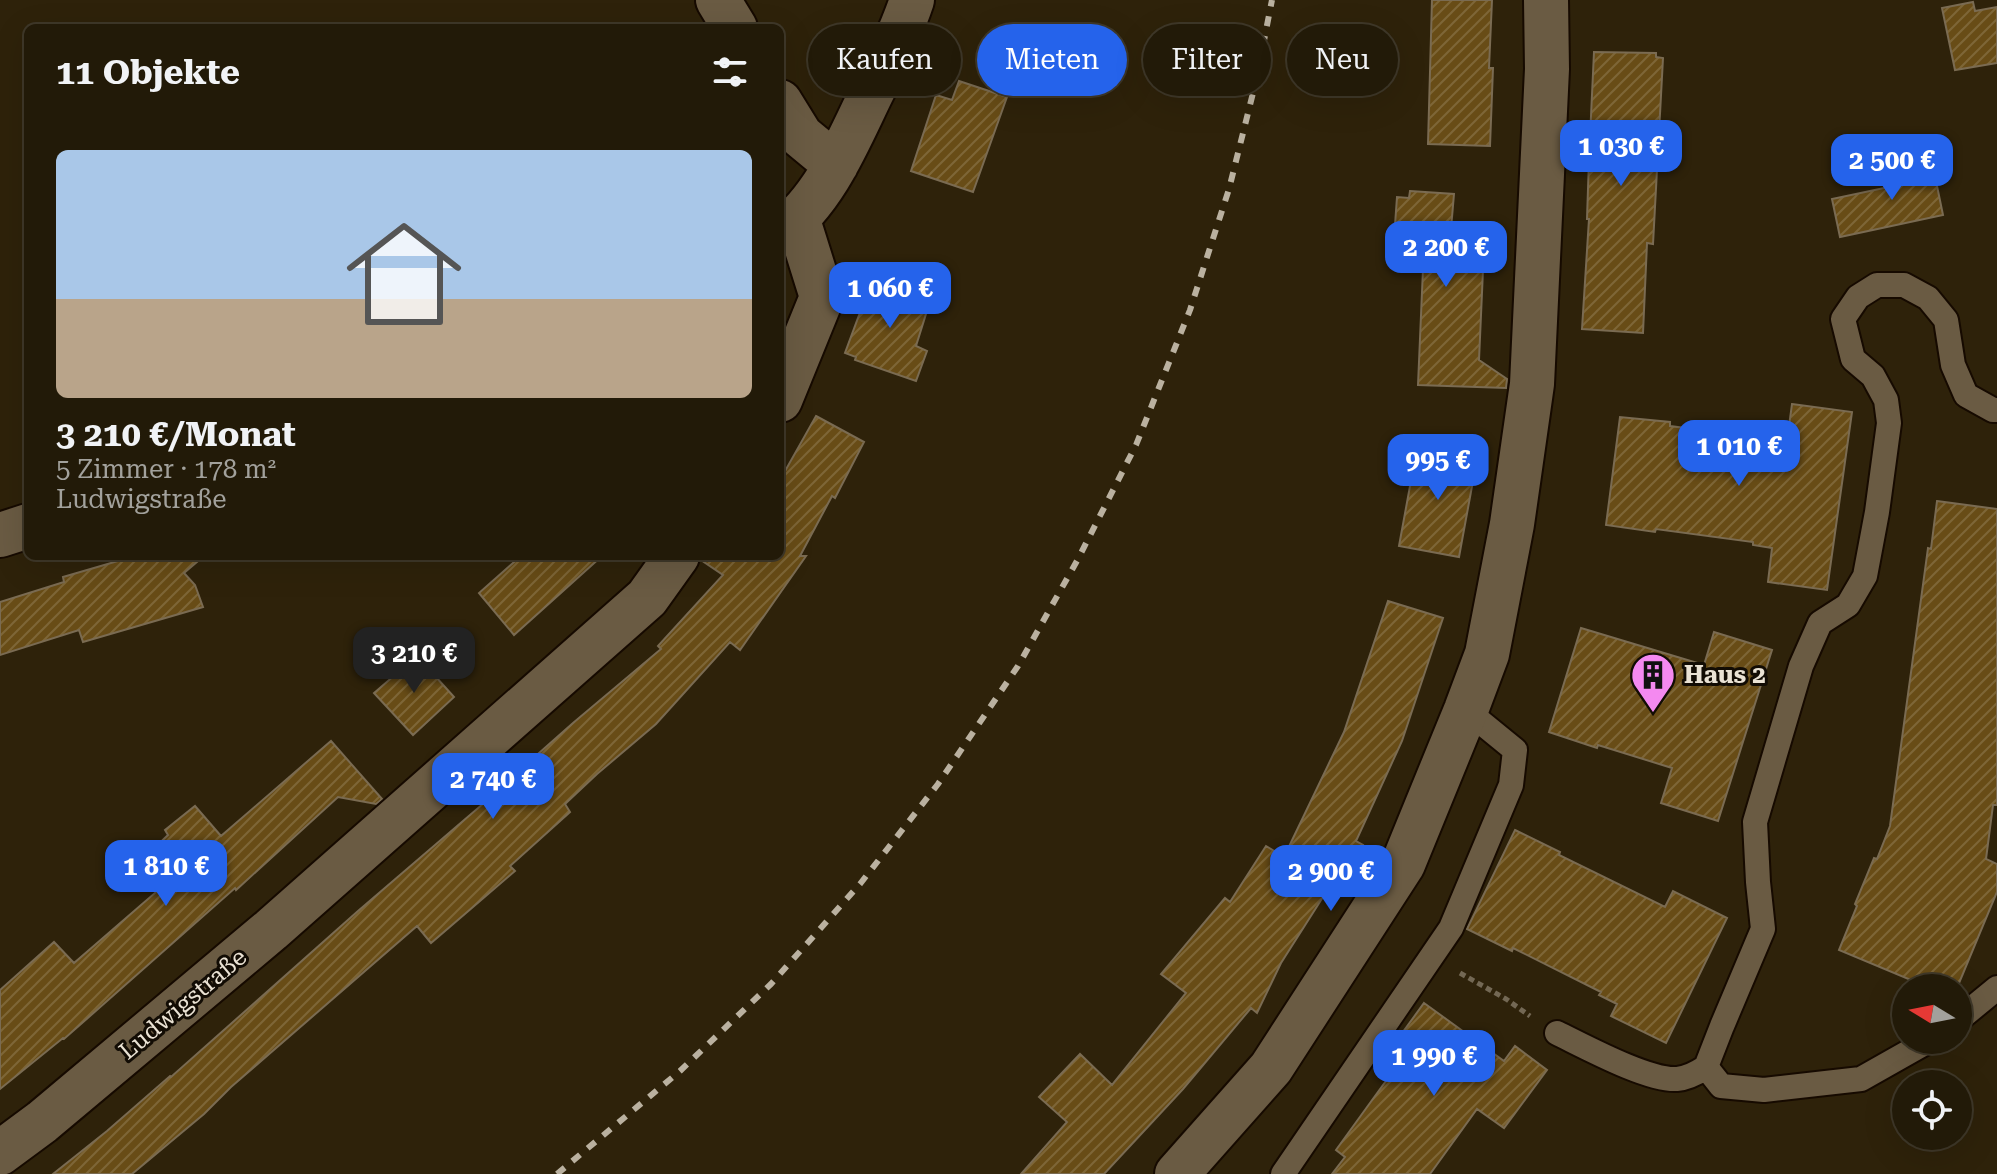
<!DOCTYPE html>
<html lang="de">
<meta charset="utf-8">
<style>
:root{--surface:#221a08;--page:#2a2312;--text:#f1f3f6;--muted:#a2a19c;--line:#3f3829;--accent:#2563eb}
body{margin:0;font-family:"Roboto Serif",serif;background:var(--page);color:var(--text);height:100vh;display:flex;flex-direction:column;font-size:30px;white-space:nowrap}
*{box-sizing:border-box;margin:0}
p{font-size:26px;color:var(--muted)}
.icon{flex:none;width:44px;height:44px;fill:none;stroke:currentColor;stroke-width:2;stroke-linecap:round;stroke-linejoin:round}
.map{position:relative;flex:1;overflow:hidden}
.side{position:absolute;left:24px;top:24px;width:760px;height:536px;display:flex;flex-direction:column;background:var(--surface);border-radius:12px;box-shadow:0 8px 32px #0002,0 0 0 2px var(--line)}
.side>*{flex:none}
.top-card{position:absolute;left:808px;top:24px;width:760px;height:72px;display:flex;gap:16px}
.needle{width:52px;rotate:280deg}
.controls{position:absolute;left:1892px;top:974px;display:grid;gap:16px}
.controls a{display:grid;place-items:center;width:80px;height:80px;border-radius:50%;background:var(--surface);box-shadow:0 8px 32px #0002,0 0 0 2px var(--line);font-size:40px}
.price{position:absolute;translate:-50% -68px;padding:0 18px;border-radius:16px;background:var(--accent);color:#fff;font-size:26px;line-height:52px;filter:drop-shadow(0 2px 4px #0008)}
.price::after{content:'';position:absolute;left:50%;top:48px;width:24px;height:18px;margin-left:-12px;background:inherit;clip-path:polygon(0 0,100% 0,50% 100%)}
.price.on{background:#222;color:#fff}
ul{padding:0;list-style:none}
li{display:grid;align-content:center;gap:16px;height:424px;padding:0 32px}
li+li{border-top:2px solid var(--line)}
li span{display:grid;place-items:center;height:248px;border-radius:12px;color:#555}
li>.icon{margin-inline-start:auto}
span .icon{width:144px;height:144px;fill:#fffc;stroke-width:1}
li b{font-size:34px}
h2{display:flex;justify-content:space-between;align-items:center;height:96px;padding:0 32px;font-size:34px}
.chip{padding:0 28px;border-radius:36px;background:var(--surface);box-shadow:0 8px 32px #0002,0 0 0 2px var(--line);font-size:28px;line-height:72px}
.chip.on{background:var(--accent);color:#fff}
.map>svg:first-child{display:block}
.building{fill:url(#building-hatch);stroke:#7a6b52;stroke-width:2}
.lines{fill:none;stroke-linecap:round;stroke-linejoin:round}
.lane-casing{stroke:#160a00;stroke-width:28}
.street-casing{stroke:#160a00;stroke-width:48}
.path{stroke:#736854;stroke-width:5;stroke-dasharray:6 4;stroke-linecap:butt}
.lane{stroke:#6a5b43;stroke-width:24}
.street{stroke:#6a5b43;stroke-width:44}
.rail{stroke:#bab1a0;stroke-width:6;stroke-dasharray:10 10;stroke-linecap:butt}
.labels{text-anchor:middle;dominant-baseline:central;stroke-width:6;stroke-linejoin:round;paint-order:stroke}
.poi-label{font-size:24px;font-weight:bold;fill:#eae2d4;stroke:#120c04;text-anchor:start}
.street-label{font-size:24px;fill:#eae2d4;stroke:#120c04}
</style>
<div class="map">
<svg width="1997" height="1174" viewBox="0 0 1997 1174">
<defs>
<pattern id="building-hatch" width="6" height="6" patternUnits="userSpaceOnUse" patternTransform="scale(2)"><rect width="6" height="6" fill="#684c16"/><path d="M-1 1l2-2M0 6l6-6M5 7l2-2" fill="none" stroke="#7e6637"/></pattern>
</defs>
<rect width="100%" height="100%" fill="#2e220a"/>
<path class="building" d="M1432,0H1492L1489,68H1493L1490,146L1428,144Z
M1973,2L1975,11L1997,7V63L1955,70L1942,8Z
M1594,52L1656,53V57L1663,58L1653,244L1647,243L1643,333L1582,329L1589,219H1587L1589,159Z
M959,81L1007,97L973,192L911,171L936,95L952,100Z
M1931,157L1943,215L1840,237L1832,199L1903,184L1899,165Z
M1410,191L1454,194L1451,229L1494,232L1492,270H1483L1479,360L1507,379L1506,388L1418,385L1423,269L1392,267L1397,197L1409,198Z
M900,278L910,294L930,301L916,346L927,351L916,381L855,360L856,357L845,353L871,283Z
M1792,404L1852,412L1827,590L1768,582L1772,548L1753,545V542L1656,529L1655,532L1606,525L1620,417L1670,422V426L1787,441Z
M816,416L864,442L835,498L832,496L800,556H806L740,650L730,642L656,724L597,774L565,804L570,812L510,866L515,871L431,943L417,926L231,1087L204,1114L132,1174H53L107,1131L170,1076L171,1077L358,911L505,785L504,784L573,723L661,649L658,646L723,575L701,560L702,556H780V480Z
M1417,448L1477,459L1459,557L1399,546Z
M1937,501L1997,509V805H1993L1986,859L1997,864V892L1957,988H1930L1839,950L1857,906L1855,904L1874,858L1877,859L1890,826L1928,548L1931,549Z
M135,556H204L184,573L195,585L203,607L83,642L79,630L0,655V602L64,582L63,577Z
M521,556H602L514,635L479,593Z
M1388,601L1443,618L1402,741L1356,841L1363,845L1351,869L1338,891L1330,886L1281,963L1257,1013L1251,1008L1183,1089L1104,1174H1021L1067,1122L1039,1097L1080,1054L1112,1085L1186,993L1161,974L1225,898L1230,902L1266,846L1284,857L1344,732Z
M1581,628L1704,665L1714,632L1772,650L1718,821L1661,803L1672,768L1598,745L1597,748L1549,732Z
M417,656L454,697L413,735L374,693Z
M331,741L382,799L376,804L338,797L236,890L235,888L64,1039L63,1038L0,1089V990L54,942L74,963L170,880L148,854L168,835L165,830L195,806L221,836Z
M1515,830L1560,852L1559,855L1665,907L1673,891L1727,918L1666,1043L1611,1016L1617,1004L1599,995L1601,992L1513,948L1512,951L1467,929Z
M1424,1003L1504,1061L1515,1046L1547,1070L1504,1128L1477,1109L1430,1174H1332L1345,1157L1336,1150L1396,1067L1384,1058Z"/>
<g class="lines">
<g class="lane-casing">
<path id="lane" d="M1958,1020L1997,988
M1557,1033C1584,1046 1648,1081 1677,1079C1688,1078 1697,1073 1706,1067
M1930,1040L1861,1079L1764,1090L1721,1086L1706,1067L1722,1026L1763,929L1758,882L1755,822L1801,666L1820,623L1848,605L1865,576L1877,512L1889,423L1886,400L1873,376L1853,359L1843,319L1858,297L1877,285H1904L1928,298L1946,320L1953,365L1966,395L1993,410H1997
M1283,1174L1451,928L1511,785L1515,750L1466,710"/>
</g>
<g class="street-casing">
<path id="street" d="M718,0L735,28
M780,102L801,136L836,165
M780,233C824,200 847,144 870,96C886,64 901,33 912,0
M780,400L822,297L798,220
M0,535L28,526
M0,1153L42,1122L271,930L647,598L677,556
M1177,1174L1271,1068L1403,864L1466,710L1487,654L1512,524L1532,384L1547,69L1546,0"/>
</g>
<path class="path" d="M1460,973L1506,999L1530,1016"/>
<use href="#lane" class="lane"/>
<use href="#street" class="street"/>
<path class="rail" d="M557,1174L680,1071L771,984L860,884L938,784L1018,666L1078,559L1136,445L1190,310L1229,189L1256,81L1272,0"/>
</g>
<defs>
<g id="building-pin" transform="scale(2.3)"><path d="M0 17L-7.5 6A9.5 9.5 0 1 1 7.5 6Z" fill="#f489f0" stroke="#120c04"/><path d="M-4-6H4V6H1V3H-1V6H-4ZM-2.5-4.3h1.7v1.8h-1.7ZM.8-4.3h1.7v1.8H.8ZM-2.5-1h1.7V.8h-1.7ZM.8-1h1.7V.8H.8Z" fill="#111"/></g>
</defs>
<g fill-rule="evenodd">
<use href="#building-pin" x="1653" y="675"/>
</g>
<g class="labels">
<g class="poi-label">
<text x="1684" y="675">Haus 2</text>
</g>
<g class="street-label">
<text transform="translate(183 1004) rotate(-40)">Ludwigstraße</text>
</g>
</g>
</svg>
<div class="controls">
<a><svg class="needle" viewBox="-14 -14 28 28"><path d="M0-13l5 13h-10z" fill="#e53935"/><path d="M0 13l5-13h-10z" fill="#a2a19c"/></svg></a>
<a><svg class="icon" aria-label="locate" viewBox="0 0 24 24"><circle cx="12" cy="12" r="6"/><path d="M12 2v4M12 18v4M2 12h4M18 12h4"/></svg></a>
</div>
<b class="price" style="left:1621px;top:188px">1 030 €</b>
<b class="price" style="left:1892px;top:202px">2 500 €</b>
<b class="price" style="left:1446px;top:289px">2 200 €</b>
<b class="price" style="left:890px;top:330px">1 060 €</b>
<b class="price" style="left:1739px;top:488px">1 010 €</b>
<b class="price" style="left:1438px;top:502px">995 €</b>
<b class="price on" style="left:414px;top:695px">3 210 €</b>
<b class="price" style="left:493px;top:821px">2 740 €</b>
<b class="price" style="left:166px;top:908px">1 810 €</b>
<b class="price" style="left:1331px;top:913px">2 900 €</b>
<b class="price" style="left:1434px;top:1098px">1 990 €</b>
<div class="top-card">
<a class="chip">Kaufen</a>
<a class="chip on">Mieten</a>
<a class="chip">Filter</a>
<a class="chip">Neu</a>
</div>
<section class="side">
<h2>11 Objekte<svg class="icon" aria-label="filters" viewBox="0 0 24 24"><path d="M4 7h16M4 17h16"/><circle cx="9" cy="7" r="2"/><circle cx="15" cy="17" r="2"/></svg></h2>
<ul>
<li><span style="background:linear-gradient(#a9c7e8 60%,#b9a48a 0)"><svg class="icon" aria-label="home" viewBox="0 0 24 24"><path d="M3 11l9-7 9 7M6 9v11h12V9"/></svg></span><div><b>3 210 €/Monat</b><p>5 Zimmer · 178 m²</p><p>Ludwigstraße</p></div></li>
</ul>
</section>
</div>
